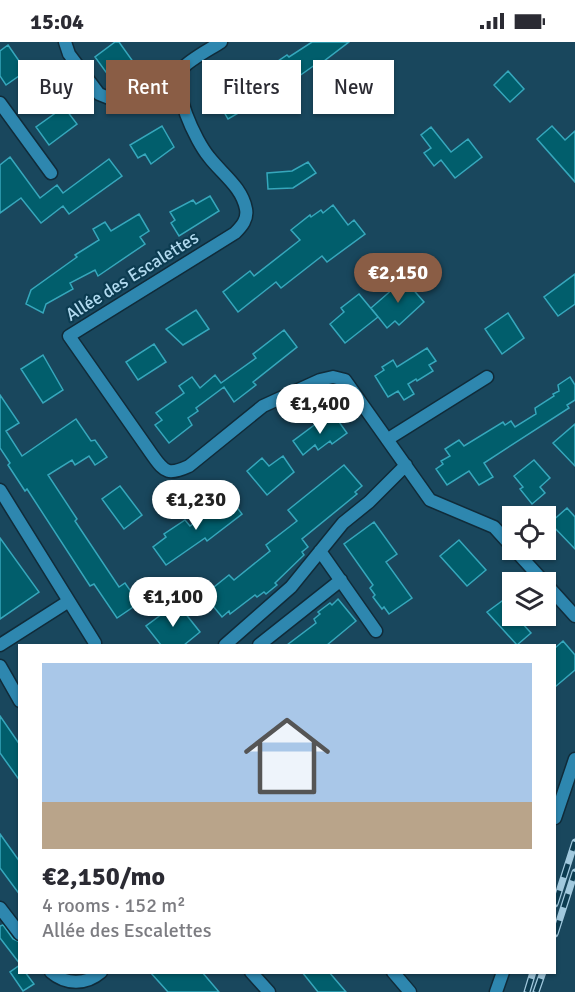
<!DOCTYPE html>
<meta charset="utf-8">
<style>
:root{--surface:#fff;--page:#f7f7f7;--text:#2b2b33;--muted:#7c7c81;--line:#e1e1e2;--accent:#8a5d45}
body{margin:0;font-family:Signika,sans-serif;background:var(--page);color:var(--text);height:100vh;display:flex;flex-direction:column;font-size:22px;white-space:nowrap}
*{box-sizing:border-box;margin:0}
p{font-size:20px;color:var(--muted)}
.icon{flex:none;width:33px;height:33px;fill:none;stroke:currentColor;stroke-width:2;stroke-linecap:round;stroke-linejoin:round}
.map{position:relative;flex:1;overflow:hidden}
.drawer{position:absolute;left:18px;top:602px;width:538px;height:330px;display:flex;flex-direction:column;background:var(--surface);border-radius:0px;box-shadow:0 2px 4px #0004}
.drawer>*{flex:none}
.hud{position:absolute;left:18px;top:18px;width:540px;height:54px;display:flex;gap:12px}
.controls{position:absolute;left:502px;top:464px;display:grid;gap:12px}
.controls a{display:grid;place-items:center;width:54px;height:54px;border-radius:0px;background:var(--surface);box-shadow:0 2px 4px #0004;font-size:30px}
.price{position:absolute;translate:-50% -51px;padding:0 14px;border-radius:21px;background:#fff;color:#222;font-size:20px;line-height:39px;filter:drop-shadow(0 2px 3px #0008)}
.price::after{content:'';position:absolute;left:50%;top:36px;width:18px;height:14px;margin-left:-9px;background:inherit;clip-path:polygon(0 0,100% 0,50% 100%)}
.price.current{background:var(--accent);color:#fff}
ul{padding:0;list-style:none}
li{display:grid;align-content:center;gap:12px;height:318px;padding:0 24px}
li+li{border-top:2px solid var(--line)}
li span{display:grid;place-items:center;height:186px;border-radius:0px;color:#555}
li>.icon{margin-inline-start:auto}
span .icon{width:108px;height:108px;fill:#fffc;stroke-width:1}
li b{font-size:26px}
.tag{padding:0 21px;border-radius:0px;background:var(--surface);box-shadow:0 2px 4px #0004;font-size:21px;line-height:54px}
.tag.current{background:var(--accent);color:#fff}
.status{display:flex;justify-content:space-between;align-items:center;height:42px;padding:0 30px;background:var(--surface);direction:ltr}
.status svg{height:16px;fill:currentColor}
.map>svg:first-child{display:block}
.building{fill:#015e6c;stroke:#36a7bc;stroke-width:1.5}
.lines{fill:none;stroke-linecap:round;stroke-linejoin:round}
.minor-casing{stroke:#102b39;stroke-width:15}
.minor{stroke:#2e87af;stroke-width:12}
.rail-casing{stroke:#a1c9de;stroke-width:7}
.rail{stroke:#0c3c51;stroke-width:4.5;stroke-dasharray:14;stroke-linecap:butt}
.labels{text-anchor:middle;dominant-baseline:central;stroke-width:4.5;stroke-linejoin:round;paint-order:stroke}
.street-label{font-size:18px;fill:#b2daef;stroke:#0c3c51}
</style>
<div class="status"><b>15:04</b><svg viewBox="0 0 49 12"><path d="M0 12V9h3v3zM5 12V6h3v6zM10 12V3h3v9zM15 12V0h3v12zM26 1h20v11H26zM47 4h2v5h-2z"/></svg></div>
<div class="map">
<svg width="575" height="950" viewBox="0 0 575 950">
<rect width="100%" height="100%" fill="#19475d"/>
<path class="building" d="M115,0H119L134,21L111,37L95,15Z
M312,0H349L320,22L319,20L285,44L282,41L254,59L256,61L228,77L216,56L226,50L224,47L242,37L244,42L287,13L289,15Z
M8,3L26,29L6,43L0,34V9Z
M508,29L524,47L510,60L494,43Z
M64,65L77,82L49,103L36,85Z
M162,84L174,105L151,122L145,112L138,116L130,103Z
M552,84L565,98L575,89V140L537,97Z
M431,85L451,110L468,97L482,115L455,136L441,118L434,124L424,111L431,106L421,93Z
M10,115L40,156L57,143L63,151L109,117L122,134L69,172L63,164L41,181L21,156L0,171V123Z
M308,120L316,131L293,146L268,147L267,131L292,129Z
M210,154L219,169L179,194L171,181L175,178L170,170L193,158L196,162Z
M333,163L348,183L354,178L365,192L327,220L322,214L281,246L276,240L238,270L223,250L250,229L254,234L300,198L291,188L310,173L311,175L321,168L323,171Z
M139,172L149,189L140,195L145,202L98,234L95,228L70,241L73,247L46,262L43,271L26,262L31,248L77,215L75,213L99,198L93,187L105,180L111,189Z
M575,232V262L558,274L544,255Z
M403,236L424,260L399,283L395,279L387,286L371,266L394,246L392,245Z
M359,252L378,275L345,301L330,282L344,270L341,266Z
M196,268L209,287L183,303L166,287Z
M508,271L524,296L502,312L485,287Z
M284,288L297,305L253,340L256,343L234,360L224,345L196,366L198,369L188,376L192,383L169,401L155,383L162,378L156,371L184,351L179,344L192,335L200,346L215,333L221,341L256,316L253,312Z
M154,302L166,320L138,338L126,320Z
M427,306L436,319L429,323L433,329L417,339L416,337L408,342L414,352L404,358L398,349L388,355L375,334L384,328L382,325L393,318L397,325Z
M43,313L63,348L43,361L21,327Z
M570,335L575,343V358L567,363L569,366L484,421L493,435L479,443L469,429L447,443L436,427L443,422L441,419L450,414L445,407L459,398L464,404L503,380L505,383L511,379L515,385L536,372L535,366L554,354L553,352L559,349L558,343Z
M0,353L19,381L6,389L22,414L76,377L91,399L95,398L107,415L95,423L89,414L75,423L72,418L48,433L77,477L75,479L119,545L125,541L139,561L117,576L94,542L90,544L27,447L25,449L8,423L10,421L0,406Z
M334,373L347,391L332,402L330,399L318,408L315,403L303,413L293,399L317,381L319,384Z
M575,382V424L553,401Z
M283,414L294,430L267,453L247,429L262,416L269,424Z
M534,418L550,436L540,445L545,451L532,462L520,447L523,445L514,434Z
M344,423L362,444L355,450L357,452L302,497L308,505L302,510L304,513L275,541L277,543L266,552L264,550L257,555L255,553L230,572L229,569L222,575L204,553L229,533L234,538L270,509L266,503L297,479L288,468Z
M120,444L142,473L124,487L102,457Z
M229,455L242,472L207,499L205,496L166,523L153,505L166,495L164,492L185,478L190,484Z
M567,466L575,475V507L550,481Z
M374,480L397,512L386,520L412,556L389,572L384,565L382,567L373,555L375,553L370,546L373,543L344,502Z
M0,496L39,550L0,577Z
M459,498L486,528L467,544L440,514Z
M338,557L356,579L327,603H287L316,581L314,577L320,572L318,570L330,561L332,563Z
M502,559L531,591L517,603L487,570Z
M177,561L200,590L184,603H161L146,584Z
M563,599L575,613V628L555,645V606Z
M0,674L20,703V739L0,711Z
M0,792L20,820V853L0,826Z
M3,883L13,897L20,900V922L0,896V884Z
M20,923V930H25L34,942L23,949L10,930Z
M150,930H202L219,950H168Z
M302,930H329L346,950H318Z"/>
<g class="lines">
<g class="minor-casing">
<path id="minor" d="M65,0L69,12L99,52L109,56L122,55L165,34L180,36
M221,0C212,6 189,18 183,26C170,47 196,99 209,115C222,132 242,145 246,167C248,177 242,184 235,191L69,294L153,414C165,431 169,433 189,424L263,364L320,338L333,335L345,338L430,458L494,485L513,506
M0,61L51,131
M388,397L487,335
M0,448L95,601
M514,507L544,540
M320,509L376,589
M546,542L575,574
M0,603L69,559
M225,603L291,545L343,481L369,460L406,423
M259,603L341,538
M0,624L20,659
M555,776L575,717
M0,866L20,892
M51,930C66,943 86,943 101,930
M251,930L269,950
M393,930L410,950
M496,950L503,930"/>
</g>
<use href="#minor" class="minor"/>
<g class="rail-casing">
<path id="rail" d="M555,862L575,800
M555,892L575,830
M527,950L533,930
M536,950L543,930"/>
</g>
<use href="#rail" class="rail"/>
</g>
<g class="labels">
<g class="street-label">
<text transform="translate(132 234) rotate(-32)">Allée des Escalettes</text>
</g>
</g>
</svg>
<div class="controls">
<a><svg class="icon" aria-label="locate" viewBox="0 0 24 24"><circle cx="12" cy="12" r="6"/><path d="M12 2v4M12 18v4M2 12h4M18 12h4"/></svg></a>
<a><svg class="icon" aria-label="layers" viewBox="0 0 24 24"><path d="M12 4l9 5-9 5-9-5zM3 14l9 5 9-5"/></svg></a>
</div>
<b class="price current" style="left:398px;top:262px">€2,150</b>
<b class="price" style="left:320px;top:393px">€1,400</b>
<b class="price" style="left:196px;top:489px">€1,230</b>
<b class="price" style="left:173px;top:586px">€1,100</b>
<div class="hud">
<a class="tag">Buy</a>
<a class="tag current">Rent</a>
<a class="tag">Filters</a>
<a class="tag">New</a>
</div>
<section class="drawer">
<ul>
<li><span style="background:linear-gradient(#a9c7e8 75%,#b9a48a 0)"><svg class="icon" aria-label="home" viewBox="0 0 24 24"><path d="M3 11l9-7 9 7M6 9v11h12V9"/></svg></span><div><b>€2,150/mo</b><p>4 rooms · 152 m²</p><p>Allée des Escalettes</p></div></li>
</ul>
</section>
</div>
